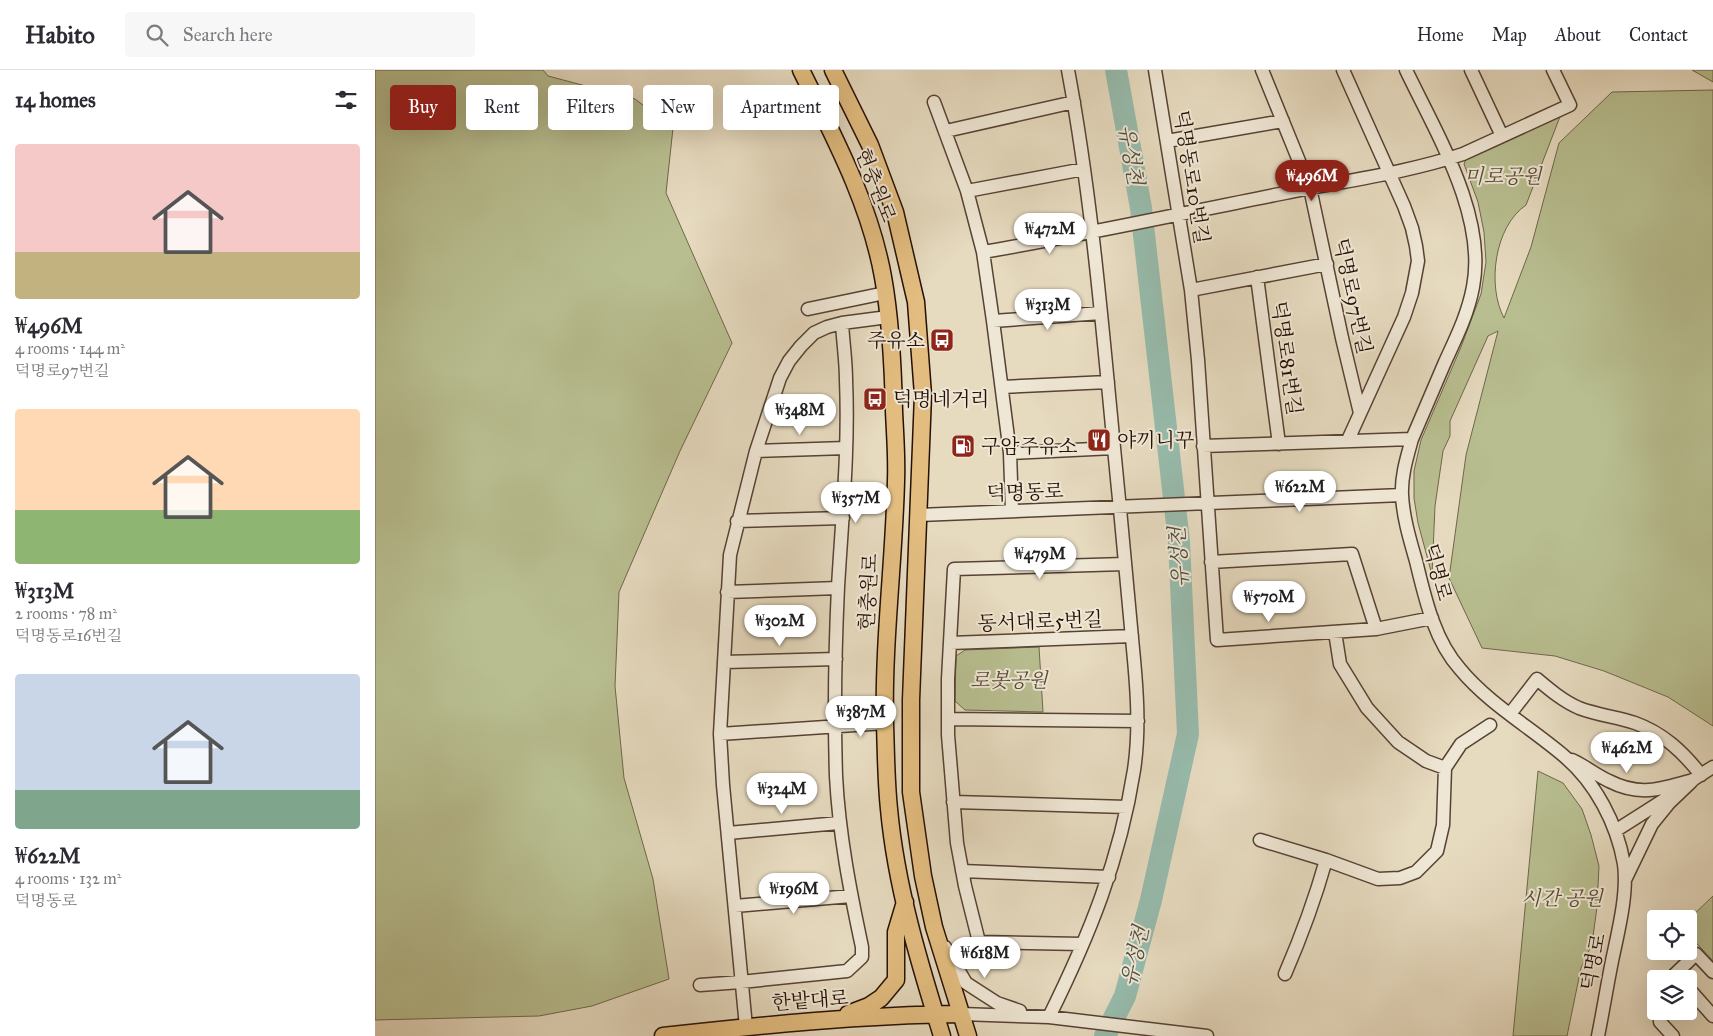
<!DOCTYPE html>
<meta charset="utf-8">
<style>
:root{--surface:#fff;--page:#f7f7f7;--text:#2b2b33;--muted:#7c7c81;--line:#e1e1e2;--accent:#8f2418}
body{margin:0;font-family:"IM FELL Great Primer","Noto Serif KR",serif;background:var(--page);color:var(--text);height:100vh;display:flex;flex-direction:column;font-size:19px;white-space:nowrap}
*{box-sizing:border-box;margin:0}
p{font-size:16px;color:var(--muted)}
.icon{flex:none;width:28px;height:28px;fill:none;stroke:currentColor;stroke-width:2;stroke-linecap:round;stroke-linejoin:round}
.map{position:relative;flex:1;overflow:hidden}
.drawer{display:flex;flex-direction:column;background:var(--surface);width:375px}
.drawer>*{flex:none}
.top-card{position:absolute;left:15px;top:15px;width:475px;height:45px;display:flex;gap:10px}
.fabs{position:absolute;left:1272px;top:840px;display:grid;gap:10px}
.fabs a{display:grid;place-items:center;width:50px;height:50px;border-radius:5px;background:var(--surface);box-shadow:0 5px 20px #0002;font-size:25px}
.price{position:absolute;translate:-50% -42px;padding:0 11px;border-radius:18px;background:#fff;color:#222;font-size:16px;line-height:32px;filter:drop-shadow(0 1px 2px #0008)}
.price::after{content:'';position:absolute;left:50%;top:30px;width:15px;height:11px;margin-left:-8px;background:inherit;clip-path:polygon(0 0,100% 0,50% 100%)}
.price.active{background:var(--accent);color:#fff}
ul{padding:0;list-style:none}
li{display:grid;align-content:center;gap:10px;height:265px;padding:0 15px}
li span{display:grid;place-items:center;height:155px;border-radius:5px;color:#555}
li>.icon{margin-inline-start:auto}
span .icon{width:90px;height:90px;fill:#fffc;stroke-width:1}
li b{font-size:21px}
h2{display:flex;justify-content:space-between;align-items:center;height:60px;padding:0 15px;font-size:21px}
.tag{padding:0 18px;border-radius:5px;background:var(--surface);box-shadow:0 5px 20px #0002;font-size:18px;line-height:45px}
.tag.active{background:var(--accent);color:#fff}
header{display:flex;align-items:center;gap:30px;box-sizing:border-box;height:70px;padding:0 25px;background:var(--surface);border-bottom:1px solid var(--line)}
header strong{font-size:24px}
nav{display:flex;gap:28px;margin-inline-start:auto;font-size:18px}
.search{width:350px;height:45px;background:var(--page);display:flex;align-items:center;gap:12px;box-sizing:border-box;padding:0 18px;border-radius:5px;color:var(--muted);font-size:19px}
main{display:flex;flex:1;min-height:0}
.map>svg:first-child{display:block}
.green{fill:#b8be90;stroke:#6f674a}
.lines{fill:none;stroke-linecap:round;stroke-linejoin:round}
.river{stroke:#97bbac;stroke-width:22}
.minor-casing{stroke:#564234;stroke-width:15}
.major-casing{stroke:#261005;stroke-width:19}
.minor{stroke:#efe7d5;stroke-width:12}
.major{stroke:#e3bd80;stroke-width:16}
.labels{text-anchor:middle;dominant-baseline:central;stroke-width:4;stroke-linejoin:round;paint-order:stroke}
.park-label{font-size:20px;font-style:italic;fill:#594d36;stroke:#efe7d5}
.street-label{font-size:20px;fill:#261005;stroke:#efe7d5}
.poi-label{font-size:20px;fill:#261005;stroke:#efe7d5;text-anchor:start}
.water-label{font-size:21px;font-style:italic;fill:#4e4c3f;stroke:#efe7d5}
</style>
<header>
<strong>Habito</strong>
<div class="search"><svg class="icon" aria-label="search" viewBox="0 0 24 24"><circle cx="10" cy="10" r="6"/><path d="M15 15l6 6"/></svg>Search here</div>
<nav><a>Home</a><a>Map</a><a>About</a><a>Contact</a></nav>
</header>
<main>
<section class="drawer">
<h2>14 homes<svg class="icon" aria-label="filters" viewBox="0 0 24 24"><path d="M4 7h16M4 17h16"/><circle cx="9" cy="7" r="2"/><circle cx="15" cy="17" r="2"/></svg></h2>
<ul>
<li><span style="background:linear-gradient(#f6c9c9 70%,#c2b280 0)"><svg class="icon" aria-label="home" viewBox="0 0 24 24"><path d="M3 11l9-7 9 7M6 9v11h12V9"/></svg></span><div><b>₩496M</b><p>4 rooms · 144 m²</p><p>덕명로97번길</p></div></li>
<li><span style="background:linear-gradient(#ffd9b3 65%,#8fb573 0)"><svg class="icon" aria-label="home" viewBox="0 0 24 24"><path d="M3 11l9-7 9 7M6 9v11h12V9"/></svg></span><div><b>₩313M</b><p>2 rooms · 78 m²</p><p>덕명동로16번길</p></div></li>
<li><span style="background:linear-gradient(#c9d6e8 75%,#7fa58c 0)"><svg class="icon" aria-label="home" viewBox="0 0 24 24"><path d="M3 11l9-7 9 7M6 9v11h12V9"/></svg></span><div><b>₩622M</b><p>4 rooms · 132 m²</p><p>덕명동로</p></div></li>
</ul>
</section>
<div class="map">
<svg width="1338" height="966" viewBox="0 0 1338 966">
<rect width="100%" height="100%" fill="#e6dabf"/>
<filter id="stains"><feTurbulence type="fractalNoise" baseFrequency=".004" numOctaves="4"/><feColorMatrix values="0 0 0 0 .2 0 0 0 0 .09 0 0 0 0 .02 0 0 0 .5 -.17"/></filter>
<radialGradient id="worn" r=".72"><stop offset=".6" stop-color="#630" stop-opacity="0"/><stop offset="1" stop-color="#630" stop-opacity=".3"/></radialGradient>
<path class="green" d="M0,0H168L173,6L260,29L298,58L291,123L357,273L305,381L244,522L240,616L249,708L278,809L294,909L217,936L164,946L0,950Z
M1317,0H1338V12Z
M1338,20V656L1293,627L1229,601L1180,586L1107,578L1074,508L1091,385L1123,261L1113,266L1075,351V366L1068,381L1060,436L1057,505L1043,453L1039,428V401L1046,370L1086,277L1106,224L1111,192L1109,162L1103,132L1089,94L1091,89L1186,44L1151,135C1119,157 1112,216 1129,248L1156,177L1184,73L1237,22Z
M664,577L668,642L590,640L580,631L581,586L590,580Z
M1163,701L1188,713L1207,739L1216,765L1224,796L1222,837L1217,874L1206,898L1192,966H1138Z
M1338,826V891L1314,865V849Z"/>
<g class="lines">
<path class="river" d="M730,966L750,926L776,830L813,664L804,472L766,138L741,0"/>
<g class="minor-casing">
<path id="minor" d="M780,0L816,220L823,290L842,570L1001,559L1057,548
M887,0L935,118L967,268L985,343
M968,0L1029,136L1037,158L1041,176L1043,191L1037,223L1029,247L973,370
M1031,0C1061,63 1112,146 1098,217C1093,244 1081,268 1070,292C1059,318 1048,343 1037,369C1032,387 1026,406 1027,425C1028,447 1035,470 1041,491C1050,528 1059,570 1085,599C1114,634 1155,657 1189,686C1221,713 1242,754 1249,794C1253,824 1243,862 1237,891C1232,916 1228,941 1223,966
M1096,0L1127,66
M559,32L592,121L608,182L618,251L635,383L637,441
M571,61L699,32
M792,71L908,51
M592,121L709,99
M608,182C709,165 809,143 910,123C969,111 1031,103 1088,84L1195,35L1178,0
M882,207L904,374
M816,220L952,194
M433,239L510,223
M618,251L726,243
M627,317L733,312
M828,376L1037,369
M381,381L471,378
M635,383L739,378
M544,445L1027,425
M362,451L468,448
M836,492L977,484L1001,559
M352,522L463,518
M960,562L965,594L992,638L1023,672L1051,691L1070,698
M575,573L757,566
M349,592L461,589
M1135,644L1162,609C1175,620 1188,631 1204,638C1222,645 1242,647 1260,653C1288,663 1308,682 1326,705
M573,649L763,651
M345,664L510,653
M1197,690C1210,696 1221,705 1234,711C1265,727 1287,719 1318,710
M1319,709L1338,697
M578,732L752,737
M1240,761L1295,726
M353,763L464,753
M885,770L951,790
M587,801L734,807
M1250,810L1277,754L1294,733L1316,712
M360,836L476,826
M707,874L604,872L590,816L582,773L573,665V609L579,499L750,494
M570,877L591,913L622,933L645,941
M910,904C926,867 940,829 951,790L1003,809L1025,808L1041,802L1062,781L1068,755L1070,698L1086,674L1115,655
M1295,909L1321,884L1338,902
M325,915L366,912L472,901L487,887V877C475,821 464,764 461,706C459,643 460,580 463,517C467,448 474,379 471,310C471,291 468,272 467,253
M1314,919L1338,946
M1285,941V952L1298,966
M586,944L674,947L832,966
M674,947C714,866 745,790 759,700C765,660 762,620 758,579C754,532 749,486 745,439C730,292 720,145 693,0
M371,957L348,715L345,664L355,485L381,381L405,308L414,291L426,276L439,263L452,257L467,253L513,247"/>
</g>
<g class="major-casing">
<path id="major" d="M426,0C459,67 495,134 508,207C516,251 518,297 519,341C520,364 522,388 521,411C519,492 508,573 510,654C511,682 511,711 514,739C521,816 544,892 567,966
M458,0L495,75L520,142L541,232L548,325L536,630V722L548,806L559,857L593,966
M473,944L494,936L506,928L521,910V862L530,832
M288,966C387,955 487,945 586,944"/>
</g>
<use href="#minor" class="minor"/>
<use href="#major" class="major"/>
</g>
<defs>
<g id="bus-square" transform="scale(1.25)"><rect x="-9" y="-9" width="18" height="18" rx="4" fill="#8f2418" stroke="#efe7d5"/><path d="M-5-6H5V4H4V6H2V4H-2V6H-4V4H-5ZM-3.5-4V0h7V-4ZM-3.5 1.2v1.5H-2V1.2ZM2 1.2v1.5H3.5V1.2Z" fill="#fff"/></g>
<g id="restaurant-square" transform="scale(1.25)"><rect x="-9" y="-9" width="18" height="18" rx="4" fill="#8f2418" stroke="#efe7d5"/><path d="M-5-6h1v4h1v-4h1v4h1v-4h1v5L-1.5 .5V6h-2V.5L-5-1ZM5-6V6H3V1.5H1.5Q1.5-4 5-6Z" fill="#fff"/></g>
<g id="fuel-square" transform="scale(1.25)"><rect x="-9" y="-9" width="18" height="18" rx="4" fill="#8f2418" stroke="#efe7d5"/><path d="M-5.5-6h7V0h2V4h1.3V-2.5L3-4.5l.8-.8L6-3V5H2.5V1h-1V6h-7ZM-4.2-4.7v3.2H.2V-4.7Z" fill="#fff"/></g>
</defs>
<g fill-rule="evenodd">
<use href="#bus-square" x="567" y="270"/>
<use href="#bus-square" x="500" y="329"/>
<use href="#restaurant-square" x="724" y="370"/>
<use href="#fuel-square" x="588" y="376"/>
</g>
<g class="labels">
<g class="park-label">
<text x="1128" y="106">미로공원</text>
<text x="634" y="610">로봇공원</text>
<text x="1187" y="828">시간 공원</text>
</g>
<g class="street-label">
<text transform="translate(817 107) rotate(81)">덕명동로10번길</text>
<text transform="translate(501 115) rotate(69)">현충원로</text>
<text transform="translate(978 226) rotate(78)">덕명로97번길</text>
<text transform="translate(912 288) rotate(82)">덕명로81번길</text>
<text transform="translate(650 422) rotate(-2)">덕명동로</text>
<text transform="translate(1063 502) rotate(75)">덕명로</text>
<text transform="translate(493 522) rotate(-87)">현충원로</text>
<text transform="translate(665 551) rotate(-2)">동서대로5번길</text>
<text transform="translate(1218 892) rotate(-79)">덕명로</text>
<text transform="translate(435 930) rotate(-4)">한밭대로</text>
</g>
<g class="poi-label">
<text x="550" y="270" text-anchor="end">주유소</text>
<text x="518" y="329">덕명네거리</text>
<text x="742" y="370">야끼니꾸</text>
<text x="606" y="376">구암주유소</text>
</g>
<g class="water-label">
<text transform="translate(756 85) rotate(80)">유성천</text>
<text transform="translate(804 487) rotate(-94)">유성천</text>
<text transform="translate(760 886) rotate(-77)">유성천</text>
</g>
</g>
<rect width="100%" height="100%" filter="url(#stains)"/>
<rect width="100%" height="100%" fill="url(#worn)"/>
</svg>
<div class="fabs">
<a><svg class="icon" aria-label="locate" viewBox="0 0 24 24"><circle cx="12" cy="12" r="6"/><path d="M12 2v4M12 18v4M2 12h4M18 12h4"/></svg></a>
<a><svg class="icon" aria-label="layers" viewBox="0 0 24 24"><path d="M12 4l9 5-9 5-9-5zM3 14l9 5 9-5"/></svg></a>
</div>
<b class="price active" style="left:937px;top:132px">₩496M</b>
<b class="price" style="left:675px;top:185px">₩472M</b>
<b class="price" style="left:673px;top:261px">₩313M</b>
<b class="price" style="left:425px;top:366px">₩348M</b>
<b class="price" style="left:925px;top:443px">₩622M</b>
<b class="price" style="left:481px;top:454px">₩357M</b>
<b class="price" style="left:665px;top:510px">₩479M</b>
<b class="price" style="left:894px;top:553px">₩570M</b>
<b class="price" style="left:405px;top:577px">₩302M</b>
<b class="price" style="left:486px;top:668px">₩387M</b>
<b class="price" style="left:1252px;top:704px">₩462M</b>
<b class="price" style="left:407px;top:745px">₩324M</b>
<b class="price" style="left:419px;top:845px">₩196M</b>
<b class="price" style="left:610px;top:909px">₩618M</b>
<div class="top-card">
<a class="tag active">Buy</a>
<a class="tag">Rent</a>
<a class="tag">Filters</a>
<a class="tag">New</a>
<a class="tag">Apartment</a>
</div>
</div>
</main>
